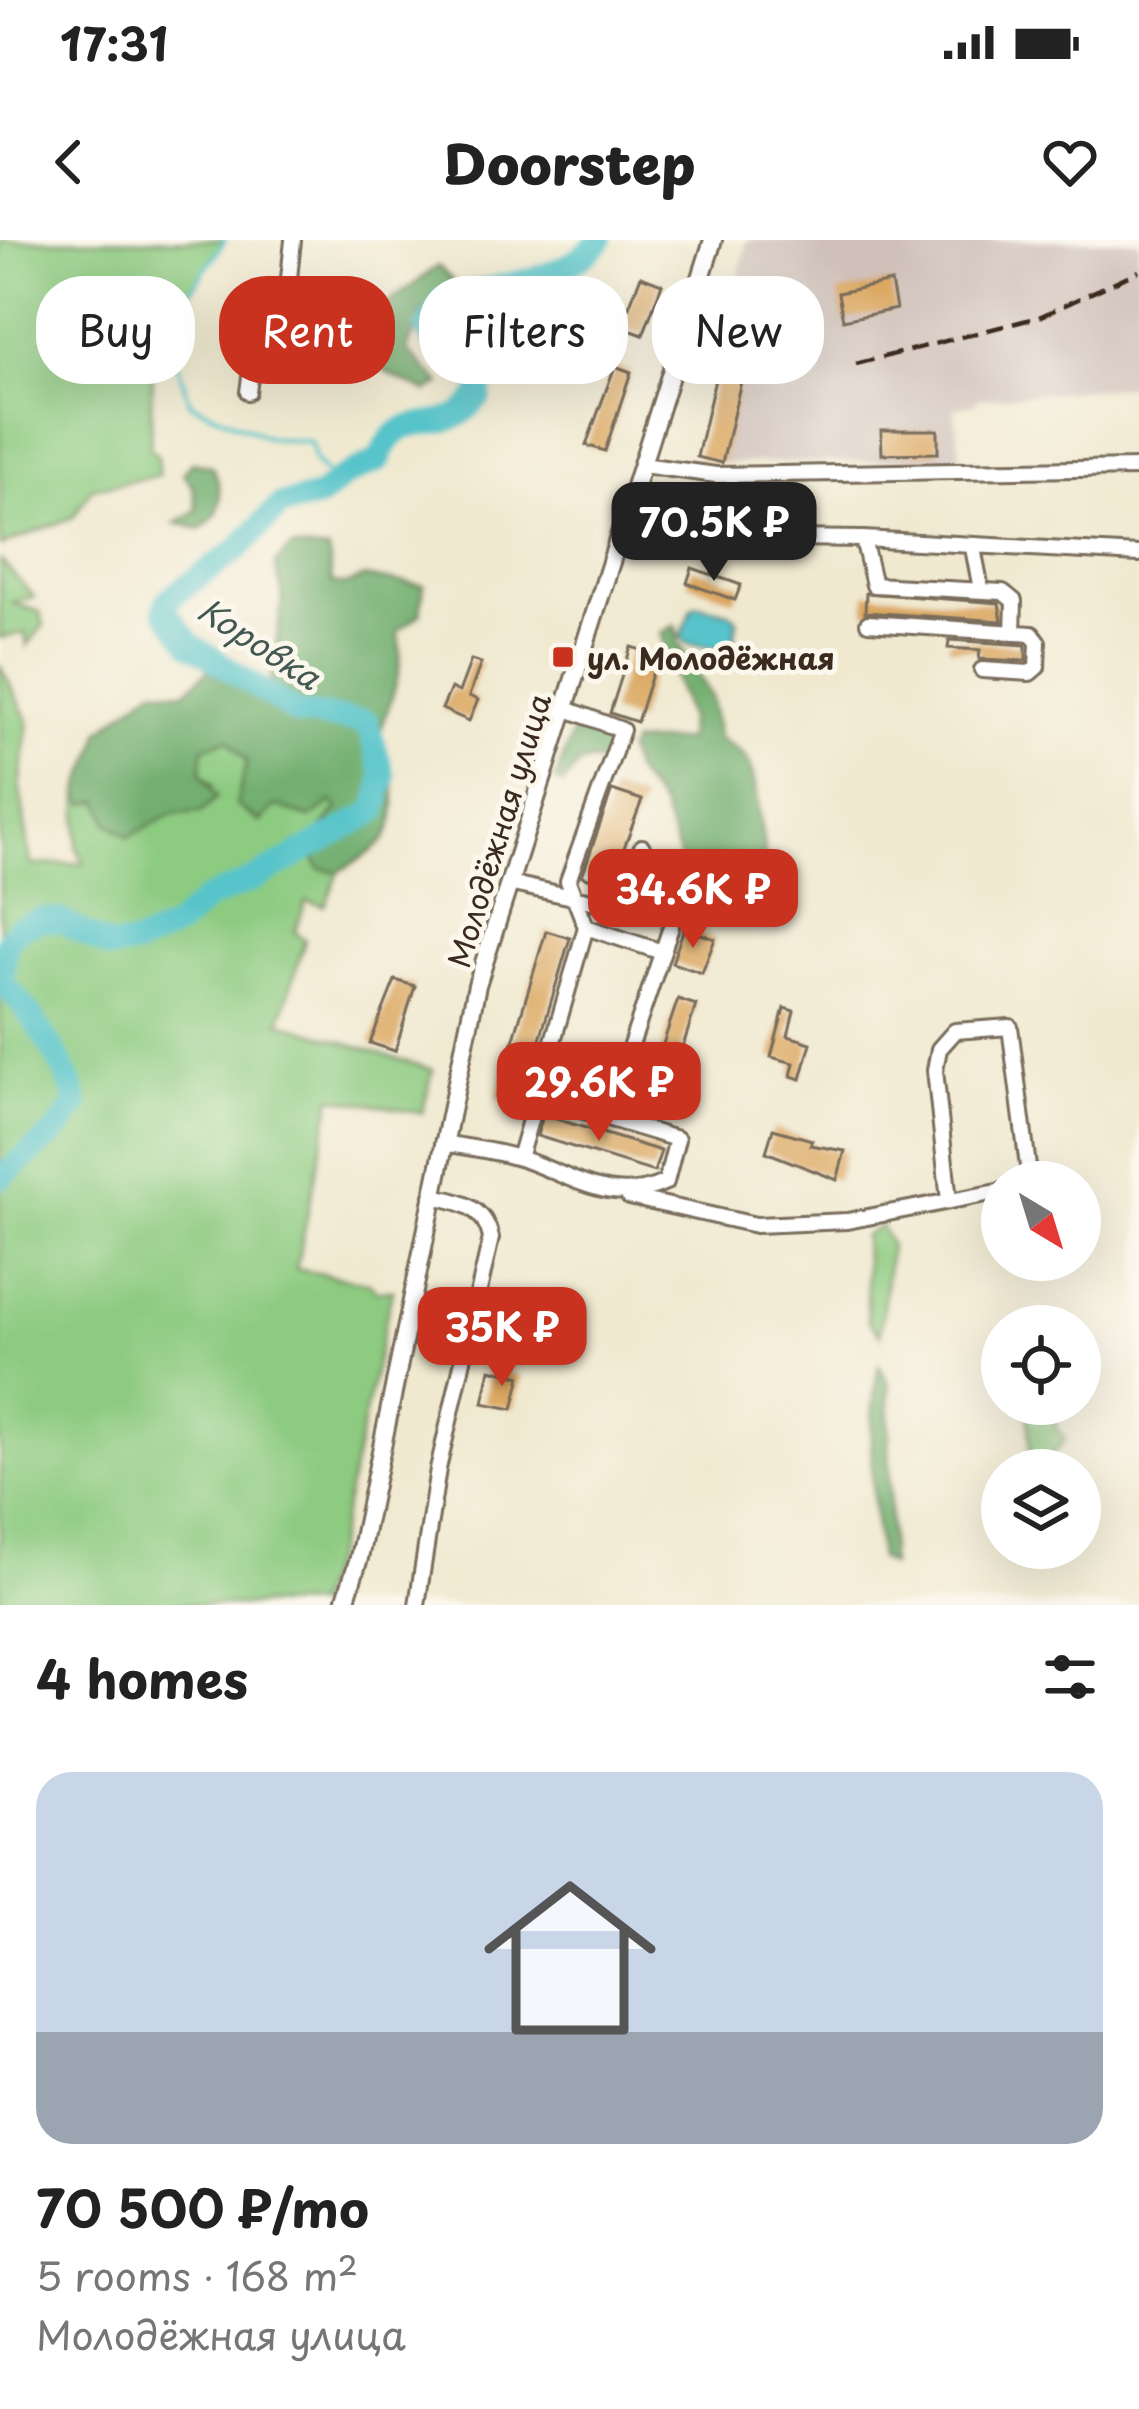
<!DOCTYPE html>
<meta charset="utf-8">
<style>
:root{--surface:#fff;--page:#f2f2f2;--text:#222;--muted:#767676;--accent:#c8321e}
body{margin:0;font-family:"Playpen Sans",sans-serif;background:var(--page);color:var(--text);height:100vh;display:flex;flex-direction:column;font-size:45px;white-space:nowrap}
*{box-sizing:border-box;margin:0}
p{font-size:39px;color:var(--muted)}
.icon{flex:none;width:66px;height:66px;fill:none;stroke:currentColor;stroke-width:2;stroke-linecap:round;stroke-linejoin:round}
.map{position:relative;height:1365px;overflow:hidden}
.drawer{display:flex;flex-direction:column;background:var(--surface);flex:1}
.drawer>*{flex:none}
.guide{position:absolute;left:36px;top:36px;width:1068px;height:108px;display:flex;gap:24px}
.needle{width:78px;rotate:142deg}
.controls{position:absolute;left:981px;top:921px;display:grid;gap:24px}
.controls a{display:grid;place-items:center;width:120px;height:120px;border-radius:50%;background:var(--surface);box-shadow:0 12px 48px #0002;font-size:60px}
.price{position:absolute;translate:-50% -102px;padding:0 27px;border-radius:24px;background:var(--accent);color:#fff;font-size:39px;line-height:78px;filter:drop-shadow(0 3px 6px #0008)}
.price::after{content:'';position:absolute;left:50%;top:72px;width:36px;height:27px;margin-left:-18px;background:inherit;clip-path:polygon(0 0,100% 0,50% 100%)}
.price.active{background:#222;color:#fff}
ul{padding:0;list-style:none}
li{display:grid;align-content:center;gap:24px;height:636px;padding:0 36px}
li span{display:grid;place-items:center;height:372px;border-radius:36px;color:#555}
li>.icon{margin-inline-start:auto}
span .icon{width:216px;height:216px;fill:#fffc;stroke-width:1}
li b{font-size:51px}
h2{display:flex;justify-content:space-between;align-items:center;height:144px;padding:0 36px;font-size:51px}
.pill{padding:0 42px;border-radius:48px;background:var(--surface);box-shadow:0 12px 48px #0002;font-size:42px;line-height:108px}
.pill.active{background:var(--accent);color:#fff}
.status{display:flex;justify-content:space-between;align-items:center;height:84px;padding:0 60px;background:var(--surface);direction:ltr}
.status svg{height:33px;fill:currentColor}
header{display:flex;justify-content:space-between;align-items:center;height:156px;padding:0 36px;background:var(--surface);font-size:54px;font-weight:800}
.map>svg:first-child{display:block}
.industrial{fill:#cfc0ba}
.green{fill:#8dcb81;stroke:#647a50;stroke-width:3}
.forest{fill:#72af6f;stroke:#566c46;stroke-width:3}
.water{fill:#56c4ca;stroke:#487774;stroke-width:3}
.lines{fill:none;stroke-linecap:round;stroke-linejoin:round}
.stream{stroke:#56c4ca;stroke-width:4.5}
.river{stroke:#56c4ca;stroke-width:24}
.building{fill:#dba761}
.minor-casing{stroke:#7a6d5c;stroke-width:20}
.major-casing{stroke:#7a6d5c;stroke-width:22}
.minor{stroke:#fff;stroke-width:14}
.major{stroke:#fff;stroke-width:16}
.rail{stroke:#3b2a1e;stroke-width:4.5;stroke-dasharray:18 9;stroke-linecap:butt}
.poi-dot{fill:#c8321e;stroke:#fbf7ec;stroke-width:4.5}
.labels{text-anchor:middle;dominant-baseline:central;stroke-width:10;stroke-linejoin:round;paint-order:stroke}
.poi-label{font-size:30px;font-weight:bold;fill:#3b2a1e;stroke:#fbf7ec;text-anchor:start}
.street-label{font-size:30px;fill:#3b2a1e;stroke:#fbf7ec}
.water-label{font-size:33px;font-style:italic;fill:#435852;stroke:#fbf7ec}
</style>
<div class="status"><b>17:31</b><svg viewBox="0 0 49 12"><path d="M0 12V9h3v3zM5 12V6h3v6zM10 12V3h3v9zM15 12V0h3v12zM26 1h20v11H26zM47 4h2v5h-2z"/></svg></div>
<header><svg class="icon" aria-label="back" viewBox="0 0 24 24"><path d="M15 5l-7 7 7 7"/></svg>Doorstep<svg class="icon" aria-label="heart" viewBox="0 0 24 24"><path d="M12 20l-8-8c-3-5 5-10 8-4 3-6 11-1 8 4z"/></svg></header>
<div class="map">
<svg width="1139" height="1365" viewBox="0 0 1139 1365">
<rect width="100%" height="100%" fill="#fbf7ec"/>
<filter id="ink" filterUnits="userSpaceOnUse"><feTurbulence type="fractalNoise" baseFrequency=".00833" numOctaves="2"/><feDisplacementMap in="SourceGraphic" scale="24" xChannelSelector="R" yChannelSelector="G"/><feConvolveMatrix kernelMatrix="1 2 1 2 8 2 1 2 1" color-interpolation-filters="sRGB"/></filter>
<filter id="wash" filterUnits="userSpaceOnUse"><feTurbulence type="fractalNoise" baseFrequency=".004" numOctaves="4" result="noise"/><feDisplacementMap in="SourceGraphic" scale="48" xChannelSelector="R" yChannelSelector="G"/><feGaussianBlur stdDeviation="2.7" result="paint"/><feColorMatrix in="noise" values="0 0 0 0 0 0 0 0 0 0 0 0 0 0 0 0 0 1.4 0 .05"/><feComposite in="paint" operator="in"/></filter>
<g filter="url(#wash)">
<rect width="100%" height="100%" fill="#f0e9d0"/>
<path class="industrial" d="M747,0H1139V145L976,159V164L954,168L961,220L722,223L697,217Z"/>
<path class="green" d="M0,0H225L181,66L163,81L164,107L153,110L150,208L158,216V236L92,248L73,277L0,306Z
M0,320L34,357L13,363L40,372L44,385L27,406L25,393L0,398Z
M0,425L29,481L20,547L31,625L84,623L77,608L79,554L84,564L100,560L128,597L172,574L201,571L213,545L201,533L204,507L229,499L247,521L260,582L276,566L333,562L338,568L310,605L339,632L325,666L306,661L295,692L305,700L280,782L433,830L422,873L332,857L296,1029L369,1043L377,1051L392,1050L335,1311L315,1365H0Z
M881,986L890,1005L880,1095L868,1080L864,996Z
M1028,1164H1055L1056,1188L1065,1199L1041,1230H1031Z"/>
<path class="forest" d="M438,26L456,44L422,72L407,110L441,144L427,152C395,136 356,126 361,84Z
M192,222L212,226C223,249 226,275 200,289L176,283L197,270L193,246L183,234Z
M292,307L329,311L332,343L346,345L364,337L424,345L420,374L397,392C409,425 387,467 378,499C395,521 402,574 386,598C377,611 353,622 339,632L319,629L310,605L338,568L332,562L310,578L276,566L260,582L236,565L247,521L228,499L204,507L201,532L217,557L201,572L172,574L128,597L109,583L100,561L84,564L79,554C85,530 97,516 100,491L154,448L185,452L216,423L215,434L269,457L283,355L275,324Z
M676,385L678,402L711,457L718,498C727,504 742,512 748,521C756,533 763,605 766,625L733,651L711,650L687,638L662,568L634,532L627,512L632,503L687,500L688,478L661,393Z
M576,484L590,487L612,507L605,523C581,518 575,526 563,545L555,540Z
M879,1125L889,1144L890,1325L879,1319C872,1258 866,1185 879,1125Z"/>
<path class="water" d="M698,365L729,372L737,380L734,401L723,409L686,403L681,397L692,368Z"/>
<g class="lines">
<path class="stream" d="M225,0L181,66L163,81L161,101L176,119L190,163L269,198L310,202L315,221L329,237L322,249L331,250"/>
<path class="river" d="M0,938L56,892L77,864C70,830 27,765 2,743L6,704L18,688L42,679L62,681L110,708L136,705L176,687L207,659L255,639L376,571L384,537L367,482L298,474L191,404L165,370L168,359L238,309L281,265L319,257L343,237L379,220C399,171 421,193 458,176C465,173 474,162 480,157L482,136L469,118L441,111L426,89L446,58C501,43 560,44 601,0"/>
</g>
<g id="blocks">
<path class="building" d="M641,36L662,44L643,95L621,87Z
M891,42L896,69L843,80L838,53Z
M723,105L748,111L722,223L697,217Z
M615,126L631,132L605,211L586,205Z
M881,190H938V213L882,214Z
M692,328L741,345L735,360L687,343Z
M866,353L999,363L1002,381L865,372Z
M949,400L1026,405V421L979,419L980,410L948,408Z
M631,407L658,415L637,482L610,473Z
M471,420L481,423L469,456L478,460L469,481L442,469L451,448L459,452Z
M612,550L642,560L610,645L582,636Z
M684,688L715,699L702,733L672,723Z
M546,691L570,698L520,866L496,858Z
M395,740L415,746L395,811L370,803Z
M678,759L696,765L677,825L658,819Z
M784,768L794,771L788,796L811,803L801,839L791,836L794,823L771,817Z
M543,875L661,911L654,932L537,896Z
M773,889L812,900L810,905L845,911L837,940L766,912Z
M490,1129L521,1136L513,1169L483,1163Z"/>
</g>
</g>
<g filter="url(#ink)">
<use href="#blocks" fill-opacity="0" stroke="#7a6d5c" stroke-width="3"/>
<g class="lines">
<g class="minor-casing">
<path id="minor" d="M248,152L255,101L288,48L293,0
M642,225L716,235L1139,228
M622,287L711,297L863,299L1139,314
M863,299L874,345L1003,352L1014,361L1013,393
M973,308L981,349
M868,383L1032,394L1038,402L1037,427L1030,433L982,430
M564,468L622,490L568,641L586,687
M508,643L605,664L623,652L642,607
M629,811L671,687
M443,903C470,908 499,911 525,920C576,938 612,967 666,942L677,899L537,857
M519,918L586,687L662,712
M629,957L756,985L847,981L1002,951
M949,961L935,830L939,809L955,791L1010,787L1030,942
M417,1365L438,1229L491,998C485,967 460,961 432,956"/>
</g>
<g class="major-casing">
<path id="major" d="M344,1365L359,1318L477,745L713,0"/>
</g>
<use href="#minor" class="minor"/>
<use href="#major" class="major"/>
<path class="rail" d="M856,124L1039,77L1139,31"/>
</g>
</g>
<rect class="poi-dot" x="551" y="405" width="24" height="24" rx="6"/>
<g class="labels">
<g class="poi-label">
<text x="587" y="417">ул. Молодёжная</text>
</g>
<g class="street-label">
<text transform="translate(498 590) rotate(-73)">Молодёжная улица</text>
</g>
<g class="water-label">
<text transform="translate(260 402) rotate(33)">Коровка</text>
</g>
</g>
</svg>
<div class="controls">
<a><svg class="needle" viewBox="-14 -14 28 28"><path d="M0-13l5 13h-10z" fill="#e53935"/><path d="M0 13l5-13h-10z" fill="#767676"/></svg></a>
<a><svg class="icon" aria-label="locate" viewBox="0 0 24 24"><circle cx="12" cy="12" r="6"/><path d="M12 2v4M12 18v4M2 12h4M18 12h4"/></svg></a>
<a><svg class="icon" aria-label="layers" viewBox="0 0 24 24"><path d="M12 4l9 5-9 5-9-5zM3 14l9 5 9-5"/></svg></a>
</div>
<b class="price active" style="left:714px;top:344px">70.5K ₽</b>
<b class="price" style="left:693px;top:711px">34.6K ₽</b>
<b class="price" style="left:599px;top:904px">29.6K ₽</b>
<b class="price" style="left:502px;top:1149px">35K ₽</b>
<div class="guide">
<a class="pill">Buy</a>
<a class="pill active">Rent</a>
<a class="pill">Filters</a>
<a class="pill">New</a>
</div>
</div>
<section class="drawer">
<h2>4 homes<svg class="icon" aria-label="filters" viewBox="0 0 24 24"><path d="M4 7h16M4 17h16"/><circle cx="9" cy="7" r="2"/><circle cx="15" cy="17" r="2"/></svg></h2>
<ul>
<li><span style="background:linear-gradient(#c9d6e8 70%,#9aa5b1 0)"><svg class="icon" aria-label="home" viewBox="0 0 24 24"><path d="M3 11l9-7 9 7M6 9v11h12V9"/></svg></span><div><b>70 500 ₽/mo</b><p>5 rooms · 168 m²</p><p>Молодёжная улица</p></div></li>
</ul>
</section>
